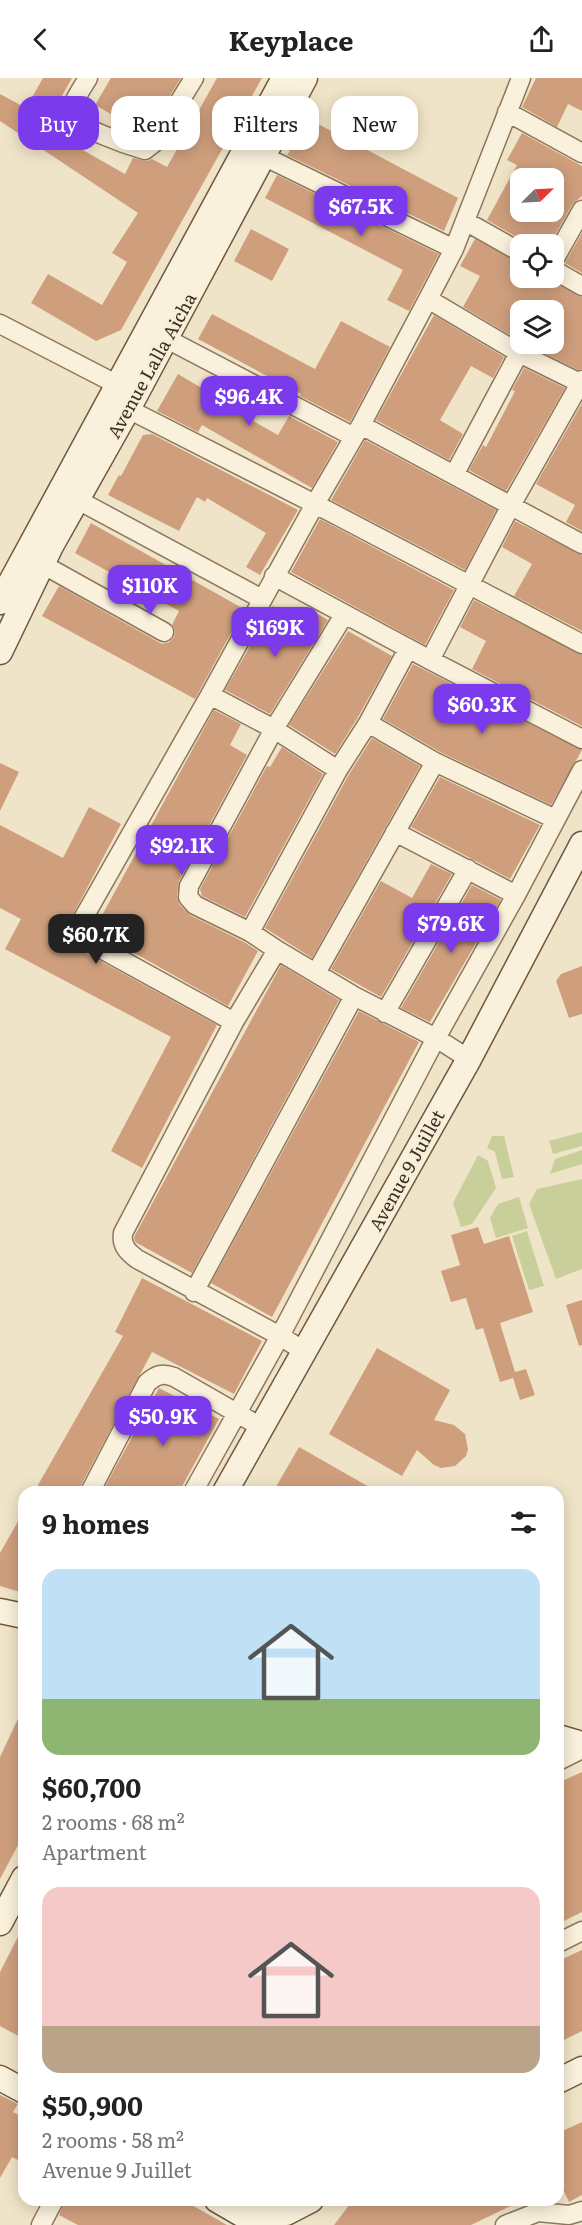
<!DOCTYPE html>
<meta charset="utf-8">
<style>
:root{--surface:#fff;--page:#f6f6f6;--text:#222;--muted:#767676;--accent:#7c3aed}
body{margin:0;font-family:Literata,serif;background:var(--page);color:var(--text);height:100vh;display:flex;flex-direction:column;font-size:22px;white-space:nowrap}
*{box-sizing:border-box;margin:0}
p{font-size:20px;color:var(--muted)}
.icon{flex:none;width:33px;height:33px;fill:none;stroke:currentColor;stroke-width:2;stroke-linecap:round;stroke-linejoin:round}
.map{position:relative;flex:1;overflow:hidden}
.details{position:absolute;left:18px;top:1408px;width:546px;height:720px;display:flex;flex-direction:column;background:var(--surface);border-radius:18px;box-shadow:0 3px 15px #0003}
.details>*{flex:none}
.guide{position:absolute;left:18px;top:18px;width:546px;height:54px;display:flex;gap:12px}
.needle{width:39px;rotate:66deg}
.buttons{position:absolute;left:510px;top:90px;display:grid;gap:12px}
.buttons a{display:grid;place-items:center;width:54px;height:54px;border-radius:12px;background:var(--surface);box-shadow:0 3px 15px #0003;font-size:30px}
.price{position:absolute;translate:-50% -51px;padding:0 14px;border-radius:12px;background:var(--accent);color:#fff;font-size:20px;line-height:39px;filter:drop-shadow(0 2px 3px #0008)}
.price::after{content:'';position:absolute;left:50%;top:36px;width:18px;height:14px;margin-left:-9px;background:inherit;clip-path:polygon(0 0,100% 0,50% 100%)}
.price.on{background:#222;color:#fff}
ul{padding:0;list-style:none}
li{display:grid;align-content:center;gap:12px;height:318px;padding:0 24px}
li span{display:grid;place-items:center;height:186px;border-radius:18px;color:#555}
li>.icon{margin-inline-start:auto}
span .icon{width:108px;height:108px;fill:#fffc;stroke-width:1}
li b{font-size:26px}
h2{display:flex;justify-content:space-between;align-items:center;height:72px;padding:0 24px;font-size:26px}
.chip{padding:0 21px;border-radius:18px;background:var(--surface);box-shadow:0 3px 15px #0003;font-size:21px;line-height:54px}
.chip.on{background:var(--accent);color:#fff}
header{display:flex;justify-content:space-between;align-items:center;height:78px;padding:0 24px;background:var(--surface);font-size:27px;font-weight:700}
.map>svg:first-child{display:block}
.green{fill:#c9cf9b}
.building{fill:#cf9f7d;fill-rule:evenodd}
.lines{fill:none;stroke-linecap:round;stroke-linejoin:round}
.street-casing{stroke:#8d765c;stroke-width:21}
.secondary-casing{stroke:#6f573f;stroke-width:27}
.street{stroke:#faf1dc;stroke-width:18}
.secondary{stroke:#faf1dc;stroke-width:24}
.labels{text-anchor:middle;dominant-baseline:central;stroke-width:5;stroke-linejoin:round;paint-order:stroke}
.street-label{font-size:18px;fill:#3d2e20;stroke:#f7eed8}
</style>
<header><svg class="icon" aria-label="back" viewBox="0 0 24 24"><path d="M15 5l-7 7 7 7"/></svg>Keyplace<svg class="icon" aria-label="share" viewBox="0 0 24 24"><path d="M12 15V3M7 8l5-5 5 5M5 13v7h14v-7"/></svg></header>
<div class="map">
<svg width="582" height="2147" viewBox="0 0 582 2147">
<rect width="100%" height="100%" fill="#f0e4c8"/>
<path class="green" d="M582,1054V1068L553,1076L549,1063Z
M492,1058H504L514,1099L502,1101L495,1074L487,1070Z
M582,1072V1086L550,1096L555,1081Z
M478,1077L488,1083L496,1110L472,1146L461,1149L453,1125Z
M582,1101V1191L556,1201L529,1126L537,1111Z
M519,1119L528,1150L496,1160L490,1140L498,1126Z
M527,1153L544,1208L529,1212L512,1158Z"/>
<path class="building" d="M43,0H72L44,50L125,96L133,80L147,83L152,81L167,89L217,0H262L121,252L96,263L31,225L48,196L102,227L127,184L112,175L138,135L0,43V16L26,30Z
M111,0H181L146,56L95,27Z
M536,0H582V33L568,26L557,49L522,29Z
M303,38L458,120L444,153L287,77L290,73L286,71Z
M522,55L582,88V118L572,127L550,166H538L520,157V161L487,142L517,87L507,82ZM520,100H554V134H520Z
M277,97L439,176L409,233L387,222L403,192L265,120Z
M251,151L289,171L272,203L234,183Z
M582,155V195L565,185Z
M475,161L520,185V200H546L582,219V291L578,292L525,266H554V232H520V263L463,229L480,198L460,188Z
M212,236L315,291L341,243L390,269L350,344L300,318L301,316L198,261Z
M434,237L504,279L493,300L471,288L440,342L463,356L449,382L376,342Z
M524,290L565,310L506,413L469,392L483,367L486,369L515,313L512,312Z
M178,296L205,312L213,298L264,324L253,343L278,357L289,338L338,364L312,410L202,347L198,354L157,333Z
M582,325V453L566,444L575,427L536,406Z
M152,356L298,432L260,497L246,489L266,455L207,420L205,424L197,419L179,453L108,417L119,397L121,398L143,357Z
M365,362L496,432L465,492L331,422Z
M320,441L454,512L425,567L291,494Z
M515,443L582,477V553L514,518L532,486L502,469Z
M91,445L244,531L195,621L42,538L59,508L162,566L169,564L174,559L175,553L172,547L179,533L75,475Z
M474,522L582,577V648L472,591L486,563L460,549Z
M273,528L301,543L308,530L328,542L270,636L225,612Z
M348,553L392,578L358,639L335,676L289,647Z
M413,586L582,672L551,727L440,674L383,641Z
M214,632L241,646L230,667L247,677L179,803L177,818L179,826L190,837L244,864L258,873L228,928L94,852Z
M372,660L420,688L312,880L265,850L348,698Z
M282,669L323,696L245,839L202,818L200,811L267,688L270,689Z
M0,685L19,694L0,733Z
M440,699L540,747L510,801L411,749Z
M89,729L121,746L60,861L217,947L142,1090L111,1073L171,959L5,871L21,841L0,830V747L63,780Z
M431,786L452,796L381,919L331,891L381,803L412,820Z
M472,807L501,822L430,944L401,930Z
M281,887L339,922L192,1195L135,1164L134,1159Z
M582,888V936L569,940L556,903L561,896Z
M359,933L419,964L272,1239L211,1205Z
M478,1149L484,1166L509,1158L533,1234L500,1245L515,1294L526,1291L535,1317L520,1322L513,1300L500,1304L483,1250L476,1252L466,1220L451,1224L441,1193L460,1187L451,1157Z
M142,1200L262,1263L234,1316L152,1274L80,1409L79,1414H34L123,1258L115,1254Z
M582,1222V1267L579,1268L566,1227Z
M377,1270L450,1312L434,1342L454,1347L465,1356L468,1371L466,1378L455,1388L441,1390L434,1387L417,1372L402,1398L329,1356Z
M159,1310L219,1341L179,1414H102Z
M299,1369L378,1414H273Z
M24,1433V1506L20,1514L0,1508V1475Z
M24,1628V1756L0,1801V1679Z
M582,1694V1834L558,1846V1705Z
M24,1847V1961L0,1948V1894Z
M582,1872V1953L558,1965V1883Z
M0,2017L18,2026L13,2034L24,2040V2085L12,2079L0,2100Z
M582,2044V2117L569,2124L558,2101V2055Z
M65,2122H183L227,2147H78L59,2137Z
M353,2122H523L471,2147H334Z"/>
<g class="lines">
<g class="street-casing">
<path id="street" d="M88,0C84,7 71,26 71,34C72,49 131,68 145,72L154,65L194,0
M507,34L582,75
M253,73L454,171
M465,143L520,174
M554,182L582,132
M554,192L582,208
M428,221L519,275L582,306
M0,246L118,307
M165,260L354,359
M128,331L315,426L582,566
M361,347L582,466
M454,397L519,275
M76,421L262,521
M42,486L164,554
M274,498L430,582L582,661
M344,537L274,651L189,808L188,819L195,827L250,854L277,872L354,918L436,960L469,981
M430,582L510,429L582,302
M210,617L274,651L338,692
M368,645L435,684L555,741
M395,754L516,817
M250,854L338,692L368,645L408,571
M277,872L234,944L123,1155C121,1168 128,1174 137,1181L280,1258L304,1273
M316,895L435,684
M385,935L468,791
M234,944L96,868C87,861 80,858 80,846L210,617L315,426L361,347L428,221L454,171L521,0
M194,1214L354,918
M90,1414L147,1305C157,1296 163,1295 174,1299L261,1349
M193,1414L280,1258L436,960L516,817L582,692
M558,1683L582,1671
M558,1865L582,1853
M41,2147L54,2122
M505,2147L538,2134L569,2137L582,2133"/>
</g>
<g class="secondary-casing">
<path id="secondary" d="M0,524L284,0
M0,574L51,468L128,331L305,0
M225,1414L469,981L582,766
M0,1533L24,1538
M558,1659L582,1666
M0,1845L24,1800
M0,2000L24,2013
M558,2003L582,1991
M217,2122L241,2136L286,2135L311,2122"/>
</g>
<use href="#street" class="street"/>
<use href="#secondary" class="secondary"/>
</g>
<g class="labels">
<g class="street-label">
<text transform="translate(151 287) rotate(-61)">Avenue Lalla Aicha</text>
<text transform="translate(406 1092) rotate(-61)">Avenue 9 Juillet</text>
</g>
</g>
</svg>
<div class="buttons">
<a><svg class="needle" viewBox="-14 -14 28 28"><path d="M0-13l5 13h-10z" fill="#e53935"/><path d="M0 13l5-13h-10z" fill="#767676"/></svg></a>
<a><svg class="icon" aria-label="locate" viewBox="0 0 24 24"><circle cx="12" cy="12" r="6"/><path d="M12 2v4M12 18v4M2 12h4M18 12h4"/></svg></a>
<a><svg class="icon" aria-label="layers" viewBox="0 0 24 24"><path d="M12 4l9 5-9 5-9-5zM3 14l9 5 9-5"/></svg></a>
</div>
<b class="price" style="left:361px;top:159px">$67.5K</b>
<b class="price" style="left:249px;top:349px">$96.4K</b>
<b class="price" style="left:150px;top:538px">$110K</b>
<b class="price" style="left:275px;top:580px">$169K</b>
<b class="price" style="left:482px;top:657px">$60.3K</b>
<b class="price" style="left:182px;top:798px">$92.1K</b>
<b class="price" style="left:451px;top:876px">$79.6K</b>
<b class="price on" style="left:96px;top:887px">$60.7K</b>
<b class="price" style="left:163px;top:1369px">$50.9K</b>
<div class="guide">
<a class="chip on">Buy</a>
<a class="chip">Rent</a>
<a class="chip">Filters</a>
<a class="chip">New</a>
</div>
<section class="details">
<h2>9 homes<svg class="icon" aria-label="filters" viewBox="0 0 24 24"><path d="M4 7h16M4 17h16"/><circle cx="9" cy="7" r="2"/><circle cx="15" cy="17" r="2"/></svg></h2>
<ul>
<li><span style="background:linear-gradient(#bfe0f5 70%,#8fb573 0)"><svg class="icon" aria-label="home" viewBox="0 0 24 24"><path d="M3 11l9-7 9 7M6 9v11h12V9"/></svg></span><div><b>$60,700</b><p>2 rooms · 68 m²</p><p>Apartment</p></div></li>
<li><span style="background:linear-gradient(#f6c9c9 75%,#b9a48a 0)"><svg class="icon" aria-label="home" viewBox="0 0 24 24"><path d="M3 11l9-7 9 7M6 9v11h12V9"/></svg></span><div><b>$50,900</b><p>2 rooms · 58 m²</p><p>Avenue 9 Juillet</p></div></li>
</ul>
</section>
</div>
